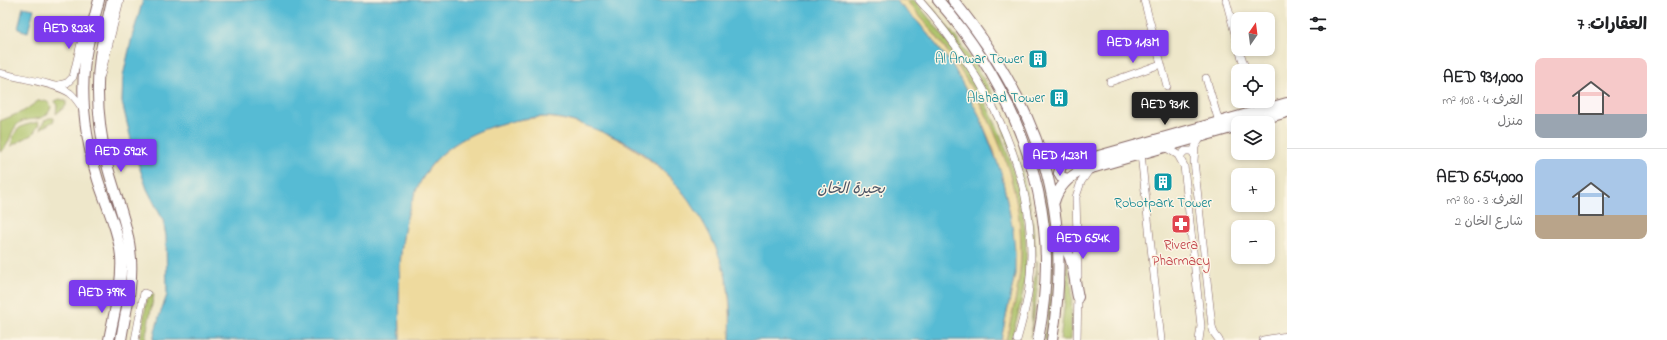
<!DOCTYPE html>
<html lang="ar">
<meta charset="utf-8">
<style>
:root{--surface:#fff;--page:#f6f6f6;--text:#202124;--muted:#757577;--line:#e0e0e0;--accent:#7c3aed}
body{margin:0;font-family:"Indie Flower","Playpen Sans Arabic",sans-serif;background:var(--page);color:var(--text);direction:rtl;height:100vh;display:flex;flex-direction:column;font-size:15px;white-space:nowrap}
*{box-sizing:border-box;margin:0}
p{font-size:13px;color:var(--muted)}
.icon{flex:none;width:22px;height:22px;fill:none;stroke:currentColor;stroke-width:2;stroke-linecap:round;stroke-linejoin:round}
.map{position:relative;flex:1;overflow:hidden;direction:ltr}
.side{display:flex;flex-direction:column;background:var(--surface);width:380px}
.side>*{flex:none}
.needle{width:26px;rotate:14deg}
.controls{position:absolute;left:1231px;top:12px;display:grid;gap:8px}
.controls a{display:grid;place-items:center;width:44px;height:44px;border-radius:8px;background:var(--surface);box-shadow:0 2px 6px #0003;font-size:20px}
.price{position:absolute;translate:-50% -34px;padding:0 9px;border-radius:4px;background:var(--accent);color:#fff;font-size:13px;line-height:26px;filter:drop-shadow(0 1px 2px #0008)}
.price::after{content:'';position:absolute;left:50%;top:24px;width:12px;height:9px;margin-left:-6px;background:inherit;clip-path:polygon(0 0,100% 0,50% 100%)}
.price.selected{background:#222;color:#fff}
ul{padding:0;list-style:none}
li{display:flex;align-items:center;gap:12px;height:100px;padding:0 20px}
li+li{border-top:1px solid var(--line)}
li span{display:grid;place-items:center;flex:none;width:112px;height:80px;border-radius:8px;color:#555}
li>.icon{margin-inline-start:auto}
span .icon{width:48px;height:48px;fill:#fffc;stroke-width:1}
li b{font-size:17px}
h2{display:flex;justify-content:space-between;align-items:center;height:48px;padding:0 20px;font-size:17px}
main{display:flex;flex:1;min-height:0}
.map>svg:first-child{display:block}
.green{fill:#aac166;stroke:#7a7048}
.sand{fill:#eeda9e;stroke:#9c7c64}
.water{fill:#56bbd4;stroke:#506d80}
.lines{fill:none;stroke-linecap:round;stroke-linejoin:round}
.street-casing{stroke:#836563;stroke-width:8}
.secondary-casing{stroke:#836563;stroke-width:12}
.street{stroke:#fff;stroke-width:7}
.secondary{stroke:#fff;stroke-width:10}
.labels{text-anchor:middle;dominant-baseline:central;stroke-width:3;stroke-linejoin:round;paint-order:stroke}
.culture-label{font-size:14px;fill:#0d838f;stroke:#fcf5e5;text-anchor:end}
.health-label{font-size:14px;fill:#be3a42;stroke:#fcf5e5}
.water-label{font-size:15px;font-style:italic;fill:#4e5666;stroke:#fcf5e5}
</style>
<main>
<section class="side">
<h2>العقارات: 7<svg class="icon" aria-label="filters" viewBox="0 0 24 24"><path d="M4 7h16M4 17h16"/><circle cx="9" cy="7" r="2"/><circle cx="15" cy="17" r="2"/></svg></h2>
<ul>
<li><span style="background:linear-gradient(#f6c9c9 70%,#9aa5b1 0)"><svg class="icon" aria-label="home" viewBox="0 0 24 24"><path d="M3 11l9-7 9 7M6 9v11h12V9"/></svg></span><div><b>AED 931,000</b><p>الغرف: 4 · 108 m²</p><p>منزل</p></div></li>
<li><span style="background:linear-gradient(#a9c7e8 70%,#b9a48a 0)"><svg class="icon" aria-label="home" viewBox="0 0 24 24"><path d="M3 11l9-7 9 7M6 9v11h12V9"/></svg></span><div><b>AED 654,000</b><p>الغرف: 3 · 80 m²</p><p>شارع الخان 2</p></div></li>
</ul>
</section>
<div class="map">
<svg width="1287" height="340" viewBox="0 0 1287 340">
<rect width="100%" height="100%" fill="#fcf5e5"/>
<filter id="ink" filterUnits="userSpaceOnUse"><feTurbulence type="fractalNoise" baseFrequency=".025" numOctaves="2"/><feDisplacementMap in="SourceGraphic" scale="8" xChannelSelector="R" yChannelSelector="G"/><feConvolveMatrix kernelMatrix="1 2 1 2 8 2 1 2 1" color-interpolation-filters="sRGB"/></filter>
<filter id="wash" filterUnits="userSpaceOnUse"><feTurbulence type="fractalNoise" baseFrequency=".012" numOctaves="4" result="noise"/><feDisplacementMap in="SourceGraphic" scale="16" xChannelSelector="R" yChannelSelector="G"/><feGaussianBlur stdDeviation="0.9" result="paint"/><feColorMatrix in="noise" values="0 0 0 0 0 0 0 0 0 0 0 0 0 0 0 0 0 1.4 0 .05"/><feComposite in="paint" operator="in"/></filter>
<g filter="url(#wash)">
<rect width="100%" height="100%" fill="#eee7ca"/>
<path class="green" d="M906,0H914C977,73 1030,166 1026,266C1025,291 1018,316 1011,340H1006C1013,311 1021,281 1021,251C1021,155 967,69 906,0Z
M923,0H926C953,31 975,64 996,100L993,102Z
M60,99L66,101V106L56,114L57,106L55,101Z
M38,101C44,100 49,101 51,107C46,124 29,116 19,123C9,131 12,144 0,152V121L24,111Z
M999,107C1021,157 1032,202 1036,256H1032L1030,217L997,108Z
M49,118H54V121L40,129L45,120Z
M38,122L39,124L33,134L11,146C15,126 21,126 38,122Z
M1029,140H1031L1042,174H1039Z
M1042,176L1049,212H1047L1040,177Z
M1050,213L1053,244H1050L1047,214Z
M1050,248H1053L1054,282L1051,281Z
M1037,261V291L1031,337L1033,290Z
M1067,262L1072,286L1071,340H1060L1066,293Z
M1051,283H1054L1047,340H1044L1048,317Z
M148,293L154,294L145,340H140Z"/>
<path class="sand" d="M895,0H906C967,69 1021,155 1021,251C1021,281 1013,310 1006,340H1001L1015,274L1010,214L1004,187L994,151L979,115L953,66L918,22Z
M544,117C629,124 706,193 726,277C730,297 731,319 730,340H400C399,299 397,250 409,210C426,146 482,121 544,117Z"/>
<path class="water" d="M143,0H895L918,22L953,66L979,115L1001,172L1013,230L1015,252V274L1001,340H730C731,318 731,295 725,274C710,222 675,171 627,143C616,137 604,133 592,128C576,122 560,117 543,117C528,117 514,121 500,124C471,132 441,148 425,174C395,222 399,285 400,340H153L159,317L167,295L166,236L163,220L147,189L134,152L122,102L123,76L132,37Z
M23,7L34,9L28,32L18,29Z"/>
</g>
<g filter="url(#ink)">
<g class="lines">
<g class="street-casing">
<path id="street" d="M919,0C988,78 1042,179 1029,287C1027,305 1022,322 1017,340
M1144,0L1167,86
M1226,0L1238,45
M1239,49L1246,71
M0,73C18,78 56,83 70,93C76,98 80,105 84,111
M101,75L120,0
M1206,78L1219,122
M1110,82L1161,64
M55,86L67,83L73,77L81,43L90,28
M1255,101L1258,111
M1201,137L1195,147L1194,161L1212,326L1214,333L1219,340
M1165,147L1178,155L1184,166L1201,326L1199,340
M1141,154L1161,340
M1181,159V155L1185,151H1191L1194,154
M1078,276L1076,197L1081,182L1090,169
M135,340L144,293L147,294
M1077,340L1078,292
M1263,340L1287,336"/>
</g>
<g class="secondary-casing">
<path id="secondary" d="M99,0C94,20 88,39 85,60C80,101 86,141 98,180C106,205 118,229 121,256C123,284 114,312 109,340
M112,0C108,19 103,37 100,56C95,94 99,131 108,168C116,198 129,227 131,259C133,287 125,313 121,340
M938,0C1001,72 1045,164 1046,261C1046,288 1043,314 1038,340
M953,0C1037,103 1075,207 1052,340
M1249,123L1287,112
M1042,153L1059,162H1077L1287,103
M1065,163L1061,166L1059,173L1061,177L1068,179
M1054,202C1058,188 1067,178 1081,171L1238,126
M1058,237C1074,255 1073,274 1078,297"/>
</g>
<use href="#street" class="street"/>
<use href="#secondary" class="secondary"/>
</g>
</g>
<defs>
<g id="building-square" transform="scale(1)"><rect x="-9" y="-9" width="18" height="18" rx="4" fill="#0f9aa8" stroke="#fcf5e5"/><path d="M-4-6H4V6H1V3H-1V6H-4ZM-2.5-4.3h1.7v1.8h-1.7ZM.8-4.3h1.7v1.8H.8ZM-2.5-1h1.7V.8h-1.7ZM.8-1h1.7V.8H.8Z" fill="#fff"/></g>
<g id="pharmacy-square" transform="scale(1)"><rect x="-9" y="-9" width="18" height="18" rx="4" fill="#e0444e" stroke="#fcf5e5"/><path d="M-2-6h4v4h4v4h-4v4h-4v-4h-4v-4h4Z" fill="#fff"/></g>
</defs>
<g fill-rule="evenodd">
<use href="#building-square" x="1038" y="59"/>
<use href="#building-square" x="1059" y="98"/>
<use href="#building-square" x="1163" y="182"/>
<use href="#pharmacy-square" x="1181" y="224"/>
</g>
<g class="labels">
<g class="culture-label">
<text x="1024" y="59">Al Anwar Tower</text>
<text x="1045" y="98">Alshad Tower</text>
<text x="1163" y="203" text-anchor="middle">Robotpark Tower</text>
</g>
<g class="health-label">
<text x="1181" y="245">Rivera<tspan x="1181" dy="16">Pharmacy</tspan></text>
</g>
<g class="water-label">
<text x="851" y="189">بحيرة الخان</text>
</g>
</g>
</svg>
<div class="controls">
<a><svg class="needle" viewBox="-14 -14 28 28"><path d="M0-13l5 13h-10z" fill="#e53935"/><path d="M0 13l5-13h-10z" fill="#757577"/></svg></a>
<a><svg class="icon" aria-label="locate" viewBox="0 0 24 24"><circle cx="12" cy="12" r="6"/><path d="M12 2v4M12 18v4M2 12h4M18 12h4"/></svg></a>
<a><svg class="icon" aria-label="layers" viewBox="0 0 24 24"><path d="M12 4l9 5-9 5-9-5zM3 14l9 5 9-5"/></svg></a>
<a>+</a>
<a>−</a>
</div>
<b class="price" style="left:69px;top:50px">AED 823K</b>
<b class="price" style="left:1133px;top:64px">AED 1.13M</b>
<b class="price selected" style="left:1165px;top:126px">AED 931K</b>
<b class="price" style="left:121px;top:173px">AED 592K</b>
<b class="price" style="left:1060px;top:177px">AED 1.23M</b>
<b class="price" style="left:1083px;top:260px">AED 654K</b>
<b class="price" style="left:102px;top:314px">AED 799K</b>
</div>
</main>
